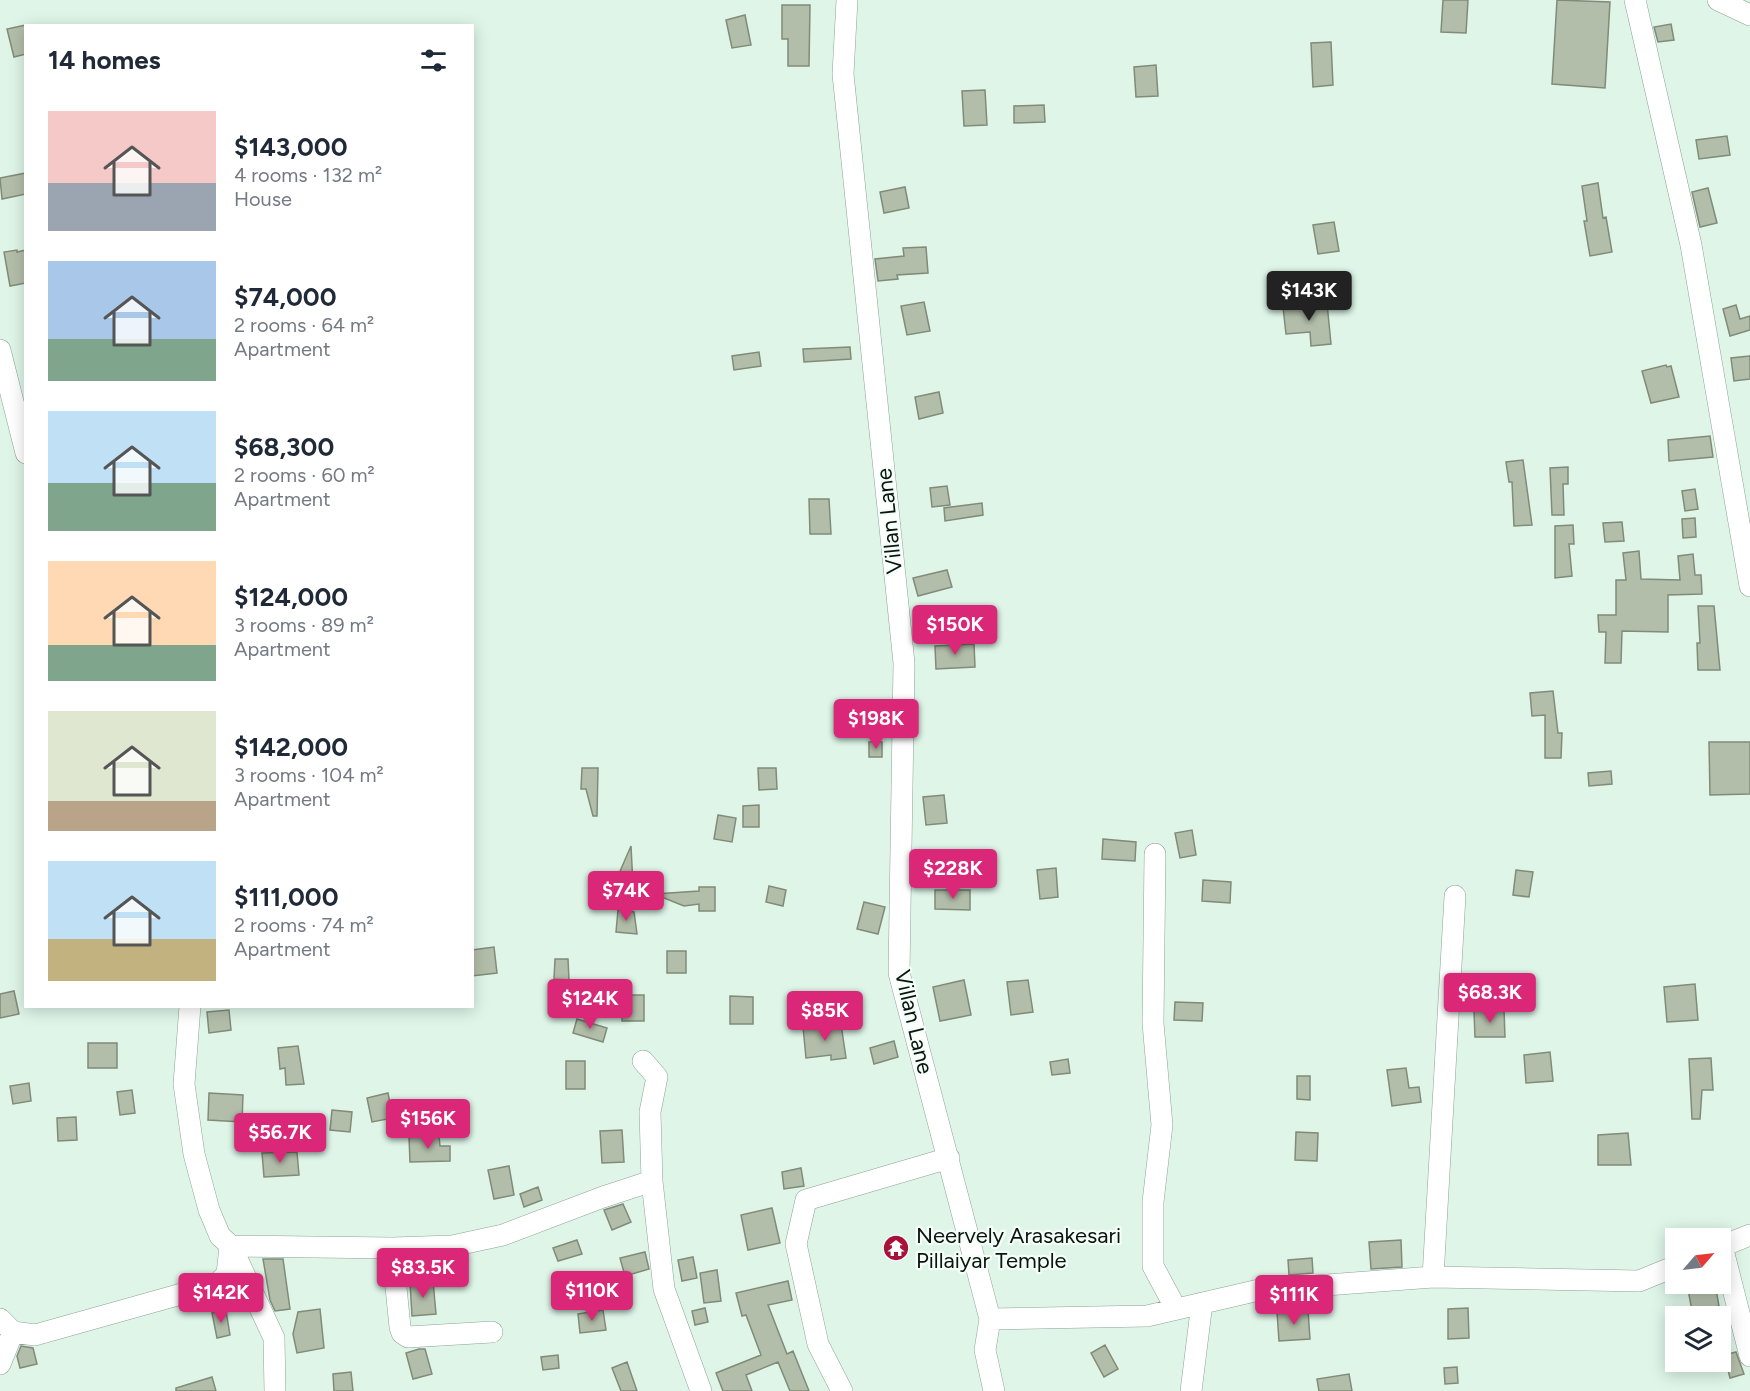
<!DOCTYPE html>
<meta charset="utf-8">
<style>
:root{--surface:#fff;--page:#f6f6f7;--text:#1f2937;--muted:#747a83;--accent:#db2777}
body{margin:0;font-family:Figtree,sans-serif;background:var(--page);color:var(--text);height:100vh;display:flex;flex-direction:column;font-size:22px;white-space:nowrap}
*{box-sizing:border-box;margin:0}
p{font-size:20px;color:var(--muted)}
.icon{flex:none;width:33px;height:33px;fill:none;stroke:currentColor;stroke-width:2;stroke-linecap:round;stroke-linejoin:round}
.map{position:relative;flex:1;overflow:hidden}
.drawer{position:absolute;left:24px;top:24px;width:450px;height:984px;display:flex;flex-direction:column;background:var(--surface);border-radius:0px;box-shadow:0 3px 15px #0003}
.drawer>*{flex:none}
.needle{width:39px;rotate:62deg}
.tools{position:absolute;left:1665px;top:1228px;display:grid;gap:12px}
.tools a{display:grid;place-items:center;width:66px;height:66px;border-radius:0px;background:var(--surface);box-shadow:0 3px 15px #0003;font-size:30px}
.price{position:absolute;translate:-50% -51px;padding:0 14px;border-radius:6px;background:var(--accent);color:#fff;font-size:20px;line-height:39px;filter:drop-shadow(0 2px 3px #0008)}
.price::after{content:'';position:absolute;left:50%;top:36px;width:18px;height:14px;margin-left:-9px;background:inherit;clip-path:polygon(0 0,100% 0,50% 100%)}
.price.current{background:#222;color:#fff}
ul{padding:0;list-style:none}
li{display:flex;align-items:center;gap:18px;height:150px;padding:0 24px}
li span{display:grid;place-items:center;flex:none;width:168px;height:120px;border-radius:0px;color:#555}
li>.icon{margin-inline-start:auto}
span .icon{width:72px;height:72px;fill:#fffc;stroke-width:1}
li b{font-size:26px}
h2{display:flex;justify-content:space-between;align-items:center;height:72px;padding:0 24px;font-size:26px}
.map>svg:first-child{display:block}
.building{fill:#b3beaa;stroke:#808b78;stroke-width:1.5}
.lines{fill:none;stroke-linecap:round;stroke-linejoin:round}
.minor-casing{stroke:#8ea397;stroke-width:22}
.minor{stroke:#fff;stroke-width:21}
.labels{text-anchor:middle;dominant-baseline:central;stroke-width:4.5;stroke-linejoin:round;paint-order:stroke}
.street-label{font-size:22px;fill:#0c140f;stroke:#f5fff9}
.poi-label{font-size:22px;fill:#0c140f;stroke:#f5fff9;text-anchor:start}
</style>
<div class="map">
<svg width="1750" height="1391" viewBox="0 0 1750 1391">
<rect width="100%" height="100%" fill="#def5e8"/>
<path class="building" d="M1443,0H1468L1466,33L1441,32Z
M1557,0L1610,2L1605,88L1552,84Z
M782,5H810L809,66H788V39H782Z
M745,15L751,45L732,48L726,20Z
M1671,24L1674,40L1658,42L1654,27Z
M26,25V54L14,57L7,29Z
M1331,42L1333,85L1313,87L1311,43Z
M1156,65L1158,96L1136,97L1134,67Z
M985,90L987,125L964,126L962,91Z
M1044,105L1045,122L1014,123V106Z
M1727,136L1730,155L1699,159L1696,140Z
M26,173V194L2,199L0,178Z
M1598,183L1603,218L1606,217L1612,252L1590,256L1584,221H1587L1582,186Z
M905,187L909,208L884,213L880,192Z
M1708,188L1717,223L1700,227L1692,192Z
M1334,222L1339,251L1318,254L1313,225Z
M926,247L928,273L897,275L898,279L878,281L875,259L904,256L903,248Z
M17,250V252L26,250V283L10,286L4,252Z
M924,302L930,331L907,335L901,306Z
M1327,303L1331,344L1311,346L1310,332L1286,334L1283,307Z
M1736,305L1740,319L1750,316V330L1730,336L1723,309Z
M850,347L851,359L804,362L803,349Z
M759,352L761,366L734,370L732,356Z
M1750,356V379L1734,381L1731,358Z
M1666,365L1667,367L1671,366L1679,397L1651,403L1642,371Z
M939,392L943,413L919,419L915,397Z
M1710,436L1713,457L1669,461L1668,440Z
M1523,460L1532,525L1514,526L1512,482H1509L1506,462Z
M1568,467V484H1563L1564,515H1552L1550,468Z
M947,486L950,505L932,507L930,488Z
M1695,489L1698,509L1685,511L1682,491Z
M809,499H829L831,534H810Z
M982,503L983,515L945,521L944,508Z
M1695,518L1696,537L1683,538L1682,519Z
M1622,522L1624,541L1605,542L1603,523Z
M1573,525L1574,544H1569L1572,576L1555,578V526Z
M1639,551L1641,579L1680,580L1678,556L1693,554L1695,575H1701L1702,594L1668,595V632L1622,631L1621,663H1605L1606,632H1599L1598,615H1616V580H1626L1623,553Z
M947,570L952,587L918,596L913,578Z
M1698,606H1714L1720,670H1698L1697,643H1700Z
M974,644L975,667L936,669L935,646Z
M1553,691L1558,733H1562L1561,758H1545V715L1532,716L1530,693Z
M869,742H882V757H869Z
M1709,742H1750V794L1710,795Z
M582,768H598L597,816H593L586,789H581Z
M758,768H776L777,789L759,790Z
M1611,771L1612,784L1589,786L1588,773Z
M944,795L947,823L926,825L923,797Z
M759,805V827H743V806Z
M718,815L736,818L732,842L714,839Z
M1192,830L1196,855L1180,858L1175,833Z
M1103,839L1136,842L1135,861L1102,859Z
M631,846L633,885L617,878Z
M1056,868L1058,897L1040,899L1037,870Z
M1516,870L1533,872L1529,897L1513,895Z
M1203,880L1231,882L1230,903L1202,901Z
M769,886L786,890L783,906L766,902Z
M699,887H715V911H699V904L684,906L654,894L699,891Z
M935,890H970V910L935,909Z
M864,902L885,907L878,934L857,929Z
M618,910L634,912L637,934L616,932Z
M494,947L497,973L472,976V950Z
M667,951H686V973H667Z
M555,959H568L569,980L554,979Z
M964,980L971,1015L940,1021L933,987Z
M1028,980L1033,1012L1011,1015L1007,982Z
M1695,984L1698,1020L1667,1022L1664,987Z
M14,991L19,1014L0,1018V994Z
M623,995H644V1021H622Z
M730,996L753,997V1024H730Z
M1175,1002L1203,1003L1202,1021L1174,1020Z
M229,1010L231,1030L209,1033L207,1012Z
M1504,1010L1505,1037H1475L1474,1011Z
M577,1019L607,1028L603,1042L573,1033Z
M841,1024L846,1058L831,1060V1055L806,1058L803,1027Z
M894,1041L898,1057L874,1064L870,1048Z
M88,1043H117V1068H88Z
M298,1046L304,1084L286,1085L285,1068L280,1069L278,1048Z
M1550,1052L1553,1081L1526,1083L1524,1055Z
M1711,1058L1713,1090H1702L1700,1119H1692L1689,1059Z
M1068,1059L1070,1073L1052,1075L1050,1062Z
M566,1061H585V1089H566Z
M1406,1068L1409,1088L1419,1087L1421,1102L1392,1106L1387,1070Z
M1297,1076H1310V1100L1297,1099Z
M29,1083L31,1101L13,1104L10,1086Z
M132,1090L135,1113L120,1115L117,1092Z
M209,1093L243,1095L242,1122L208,1120Z
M388,1093L393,1118L372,1122L367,1098Z
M332,1110L352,1112L350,1132L330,1130Z
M76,1117L77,1140L58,1141L57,1118Z
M622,1130L624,1162L602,1163L600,1131Z
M1296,1132L1318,1133L1317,1161L1295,1160Z
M1628,1133L1631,1165H1598V1135Z
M439,1136L440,1146H450V1161L410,1162L409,1137Z
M297,1152L299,1175L264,1177L262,1153Z
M509,1166L514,1195L494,1199L488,1170Z
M801,1168L804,1186L784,1189L782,1172Z
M538,1187L542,1200L524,1207L520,1194Z
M623,1204L631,1222L612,1230L604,1210Z
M772,1208L780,1243L748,1250L741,1215Z
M577,1240L582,1254L558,1261L553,1248Z
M1401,1240L1402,1267L1371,1269L1369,1242Z
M645,1252L649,1269L625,1276L620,1258Z
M693,1257L697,1278L682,1281L678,1260Z
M1312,1258L1313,1273L1289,1275L1288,1260Z
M263,1259H283L290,1309L275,1311L270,1300Z
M717,1270L721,1301L704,1303L700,1273Z
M433,1281L436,1314L412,1316L410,1283Z
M788,1281L792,1300L768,1305L787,1354L793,1351L809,1391H790L778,1362L746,1375L752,1391H723L716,1373L761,1355L746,1315L742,1316L736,1293Z
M1687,1284H1715L1719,1306L1692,1311Z
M705,1308L708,1322L695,1325L692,1311Z
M1468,1308L1469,1338L1448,1339V1309Z
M320,1309L324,1348L297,1353L293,1334L298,1312Z
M603,1310L606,1330L580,1333L578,1314Z
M1308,1310L1310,1339L1279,1341L1277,1312Z
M226,1311L230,1335L217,1338L212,1313Z
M1105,1345L1118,1369L1104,1377L1091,1353Z
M21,1346L33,1348L37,1364L20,1368L17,1356Z
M419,1349H425L432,1374L413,1379L406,1353Z
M1736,1352L1744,1374L1730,1378L1724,1355Z
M558,1355L559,1368L543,1370L541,1357Z
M627,1362L637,1391H621L612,1368Z
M1457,1367L1458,1383L1445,1384L1444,1368Z
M351,1372L353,1391H334L333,1374Z
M1349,1374L1352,1391H1319L1317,1379Z
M212,1377L216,1391H176V1388Z"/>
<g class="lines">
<g class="minor-casing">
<path id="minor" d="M847,0L843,74L904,663L899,973L990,1319L985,1350L994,1391
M1635,0L1691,245L1750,586
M1718,0L1750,15
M0,350L26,453
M1155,854L1153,1023L1162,1125L1153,1202V1266L1176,1309
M190,1006L184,1084L194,1154L209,1210L220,1236L231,1246L274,1338L275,1391
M643,1061L657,1077L650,1112L652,1181
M231,1246L392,1248L400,1327L402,1333L408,1337L492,1332
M1722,1246L1750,1356
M1720,1247L1750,1235
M392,1248L452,1246L503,1235L603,1197L652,1181L664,1289L701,1391
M1433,1277L1455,896
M0,1319L13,1332L35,1335L217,1284L227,1274L230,1247
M990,1319L1147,1316L1259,1290L1433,1277L1639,1281L1676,1266
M0,1364L13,1332
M842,1391L818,1344L796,1244L806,1200L949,1158
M1191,1391L1202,1303"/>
</g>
<use href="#minor" class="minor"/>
</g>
<defs>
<g id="temple-disc" transform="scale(1.35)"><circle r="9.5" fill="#a9113b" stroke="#f5fff9"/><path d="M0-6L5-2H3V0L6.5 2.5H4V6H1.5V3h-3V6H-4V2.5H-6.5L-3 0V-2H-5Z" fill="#fff"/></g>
</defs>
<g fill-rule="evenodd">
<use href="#temple-disc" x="896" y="1248"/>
</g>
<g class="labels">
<g class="street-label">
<text transform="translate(889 521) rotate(-96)">Villan Lane</text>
<text transform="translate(914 1022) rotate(77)">Villan Lane</text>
</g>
<g class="poi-label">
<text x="916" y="1235">Neervely Arasakesari<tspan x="916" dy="25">Pillaiyar Temple</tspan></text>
</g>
</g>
</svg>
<div class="tools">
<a><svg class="needle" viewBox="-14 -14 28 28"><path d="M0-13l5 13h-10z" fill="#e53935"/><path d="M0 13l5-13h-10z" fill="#747a83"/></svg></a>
<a><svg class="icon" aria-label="layers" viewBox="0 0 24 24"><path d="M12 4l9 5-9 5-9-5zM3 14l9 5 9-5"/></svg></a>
</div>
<b class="price current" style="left:1309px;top:322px">$143K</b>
<b class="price" style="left:955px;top:656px">$150K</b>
<b class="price" style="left:876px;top:750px">$198K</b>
<b class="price" style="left:953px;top:900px">$228K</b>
<b class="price" style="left:626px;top:922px">$74K</b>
<b class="price" style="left:1490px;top:1024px">$68.3K</b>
<b class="price" style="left:590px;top:1030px">$124K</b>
<b class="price" style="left:825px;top:1042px">$85K</b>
<b class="price" style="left:428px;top:1150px">$156K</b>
<b class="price" style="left:280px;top:1164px">$56.7K</b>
<b class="price" style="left:423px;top:1299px">$83.5K</b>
<b class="price" style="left:592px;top:1322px">$110K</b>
<b class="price" style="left:221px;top:1324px">$142K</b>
<b class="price" style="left:1294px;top:1326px">$111K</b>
<section class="drawer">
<h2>14 homes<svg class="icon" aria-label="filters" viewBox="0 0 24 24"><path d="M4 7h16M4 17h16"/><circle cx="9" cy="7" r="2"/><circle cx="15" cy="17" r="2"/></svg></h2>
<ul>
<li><span style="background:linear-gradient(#f6c9c9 60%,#9aa5b1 0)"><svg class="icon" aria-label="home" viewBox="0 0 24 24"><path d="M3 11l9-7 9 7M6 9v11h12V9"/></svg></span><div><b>$143,000</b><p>4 rooms · 132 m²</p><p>House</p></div></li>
<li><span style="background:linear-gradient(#a9c7e8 65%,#7fa58c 0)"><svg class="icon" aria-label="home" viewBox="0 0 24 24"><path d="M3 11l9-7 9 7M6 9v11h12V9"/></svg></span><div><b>$74,000</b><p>2 rooms · 64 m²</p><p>Apartment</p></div></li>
<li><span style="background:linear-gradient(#bfe0f5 60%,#7fa58c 0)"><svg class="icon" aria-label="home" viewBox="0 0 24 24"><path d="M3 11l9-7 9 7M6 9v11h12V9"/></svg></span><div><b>$68,300</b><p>2 rooms · 60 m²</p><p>Apartment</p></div></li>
<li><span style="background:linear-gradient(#ffd9b3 70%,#7fa58c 0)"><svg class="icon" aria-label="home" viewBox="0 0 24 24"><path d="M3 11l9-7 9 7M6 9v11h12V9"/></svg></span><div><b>$124,000</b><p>3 rooms · 89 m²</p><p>Apartment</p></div></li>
<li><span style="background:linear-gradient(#dfe7d0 75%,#b9a48a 0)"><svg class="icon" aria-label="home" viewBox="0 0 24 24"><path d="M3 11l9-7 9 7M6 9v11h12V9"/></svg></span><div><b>$142,000</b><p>3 rooms · 104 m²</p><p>Apartment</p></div></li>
<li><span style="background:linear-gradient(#bfe0f5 65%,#c2b280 0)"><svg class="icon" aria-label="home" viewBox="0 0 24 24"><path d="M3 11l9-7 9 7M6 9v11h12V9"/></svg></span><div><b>$111,000</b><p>2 rooms · 74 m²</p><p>Apartment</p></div></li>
</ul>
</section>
</div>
